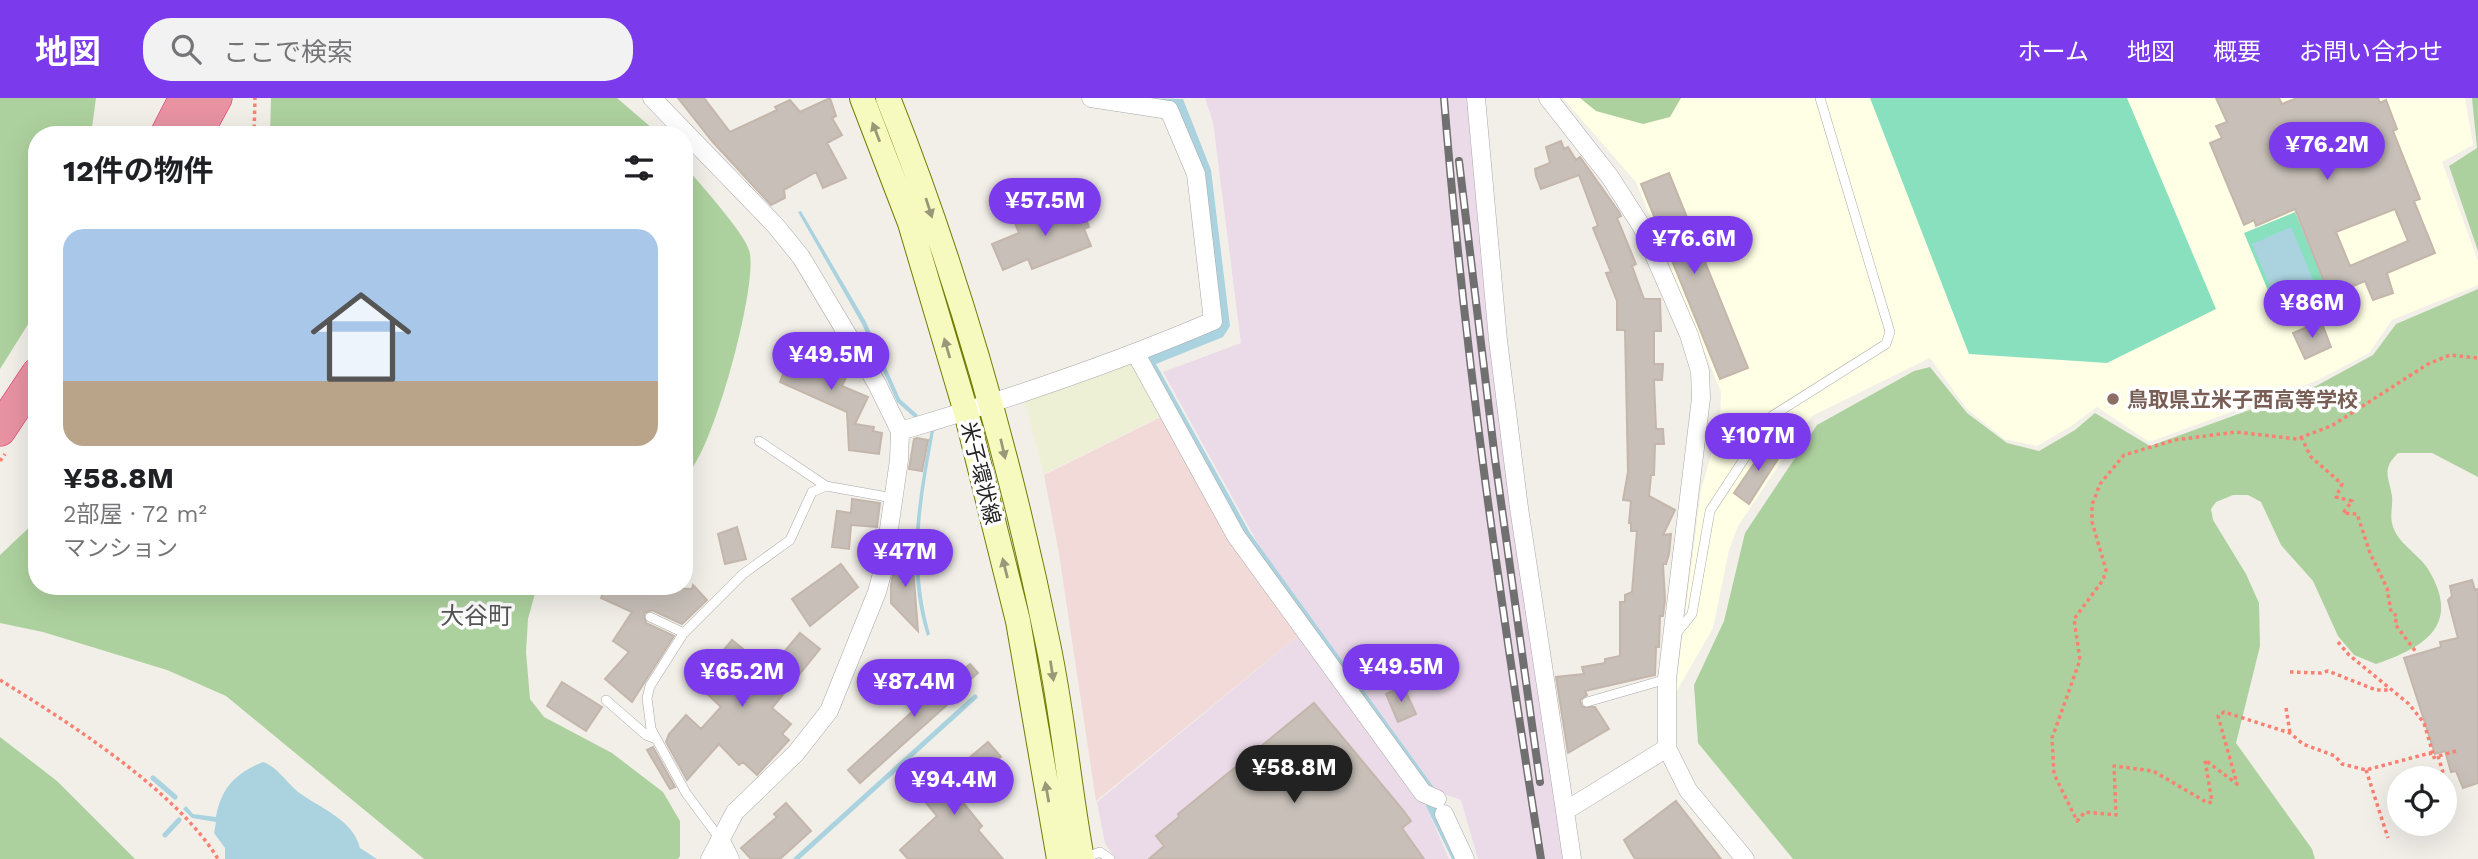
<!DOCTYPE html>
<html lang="ja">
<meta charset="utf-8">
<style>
:root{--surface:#fff;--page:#f2f2f2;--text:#202124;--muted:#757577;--accent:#7c3aed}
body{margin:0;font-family:"Work Sans","Noto Sans JP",sans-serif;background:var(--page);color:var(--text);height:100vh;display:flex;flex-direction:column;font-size:26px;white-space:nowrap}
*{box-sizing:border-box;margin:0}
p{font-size:23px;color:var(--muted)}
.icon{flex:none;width:38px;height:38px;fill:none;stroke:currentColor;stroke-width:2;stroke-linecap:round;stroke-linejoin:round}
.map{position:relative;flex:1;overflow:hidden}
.drawer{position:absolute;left:28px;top:28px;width:665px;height:469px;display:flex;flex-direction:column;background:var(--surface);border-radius:28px;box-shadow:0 7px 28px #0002}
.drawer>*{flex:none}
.buttons{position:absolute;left:2387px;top:668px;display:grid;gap:14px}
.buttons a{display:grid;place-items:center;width:70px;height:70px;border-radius:50%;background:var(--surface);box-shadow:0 7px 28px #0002;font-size:35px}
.price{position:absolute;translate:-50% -60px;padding:0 16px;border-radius:24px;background:var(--accent);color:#fff;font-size:23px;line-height:46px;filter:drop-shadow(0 2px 4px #0008)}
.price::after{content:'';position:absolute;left:50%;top:42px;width:21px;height:16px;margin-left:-10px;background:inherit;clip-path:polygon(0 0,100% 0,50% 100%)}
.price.selected{background:#222;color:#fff}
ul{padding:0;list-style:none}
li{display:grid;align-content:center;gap:14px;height:371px;padding:0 35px}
li span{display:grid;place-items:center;height:217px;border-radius:21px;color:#555}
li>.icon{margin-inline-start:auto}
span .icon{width:126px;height:126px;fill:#fffc;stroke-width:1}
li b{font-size:30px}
h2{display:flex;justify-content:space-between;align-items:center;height:84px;padding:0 35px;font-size:30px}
header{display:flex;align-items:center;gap:42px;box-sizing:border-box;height:98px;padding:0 35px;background:var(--accent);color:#fff}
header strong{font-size:33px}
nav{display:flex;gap:38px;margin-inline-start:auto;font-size:24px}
.search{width:490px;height:63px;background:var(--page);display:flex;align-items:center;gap:18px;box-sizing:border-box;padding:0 24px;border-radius:28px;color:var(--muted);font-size:26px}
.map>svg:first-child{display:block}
.commercial{fill:#f2dad9}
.industrial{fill:#ebdbe8}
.education{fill:#ffffe5}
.farmland{fill:#eef0d5}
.forest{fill:#add19e}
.pitch{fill:#88e0be}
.water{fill:#aad3df}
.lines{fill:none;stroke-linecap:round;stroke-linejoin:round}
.stream{stroke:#aad3df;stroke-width:5}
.building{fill:#c7bfb8;stroke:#c4b6ab;stroke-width:2;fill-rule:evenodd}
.lane-casing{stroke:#a9a9a9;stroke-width:10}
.street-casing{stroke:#a9a9a9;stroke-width:19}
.secondary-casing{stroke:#707d05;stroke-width:26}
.highway-casing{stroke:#dc2a67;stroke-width:33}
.path{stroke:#fa8072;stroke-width:3.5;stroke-dasharray:3.5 3.5;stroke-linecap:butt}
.lane{stroke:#fff;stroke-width:9}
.street{stroke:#fff;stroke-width:18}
.secondary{stroke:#f7fabf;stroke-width:24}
.highway{stroke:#e892a2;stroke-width:32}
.rail-casing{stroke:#707070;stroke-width:8}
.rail{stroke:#fff;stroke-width:5;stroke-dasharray:16;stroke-linecap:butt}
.oneway{fill:#979978}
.education-dot{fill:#8d6e63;stroke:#fff;stroke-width:2.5}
.labels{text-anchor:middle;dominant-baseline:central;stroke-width:7;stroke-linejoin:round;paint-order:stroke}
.education-label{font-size:21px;font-weight:bold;fill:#785e54;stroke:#fff;text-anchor:start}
.street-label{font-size:21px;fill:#222;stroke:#fff}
.quarter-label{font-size:24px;fill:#555;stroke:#fff}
</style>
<header>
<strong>地図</strong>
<div class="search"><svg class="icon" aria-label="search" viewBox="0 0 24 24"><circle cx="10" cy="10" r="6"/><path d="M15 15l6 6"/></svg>ここで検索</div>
<nav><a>ホーム</a><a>地図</a><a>概要</a><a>お問い合わせ</a></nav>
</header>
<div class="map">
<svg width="2478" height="761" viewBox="0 0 2478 761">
<rect width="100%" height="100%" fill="#f2efe9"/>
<path class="commercial" d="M1163,318L1300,536L1096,703L1059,456L1044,377Z"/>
<path class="industrial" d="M1205,0H1468L1566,761H1478L1461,702L1435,693L1268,464L1163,274L1241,245L1213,24Z
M1300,536L1424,703L1449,761H1115L1105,745L1097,704Z"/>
<path class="education" d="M1563,0H2465L2473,47L2442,64L2478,163V187L2392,222L2369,255L2316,283L2149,344L2097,309L2070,329L2037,348L2004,341L1967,311L1930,260L1812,318L1738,428L1729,452L1713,530L1675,596L1701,392L1720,326L1721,294L1636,84Z"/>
<path class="farmland" d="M1133,262L1163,317L1044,376L1024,302Z"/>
<path class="forest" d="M0,0H96L91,37H37V212L0,271Z
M271,0H617L660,37H270Z
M1580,0H1681L1670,19L1643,26L1596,13Z
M2472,0H2478V153L2449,68L2477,50Z
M684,67C699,85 742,132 749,152C760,182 711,363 684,379Z
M2478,191V379L2432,355H2398C2381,372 2389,378 2392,398C2393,407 2390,417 2392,425C2396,445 2418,455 2428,471C2462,527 2425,549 2376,566L2354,557L2338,538L2313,483L2281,447L2261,404L2248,397H2233L2216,404L2211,411L2213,422L2246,476L2259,505L2260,548L2236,645L2312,751L2315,761H1793L1698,645L1694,587L1724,523L1745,435L1817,327L1914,273L1930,269L1967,315L2007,345L2039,353L2075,332L2095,315L2150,348L2316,288L2373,257L2396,226Z
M37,422V488H537L528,521L526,554L530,601L544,619L612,655L663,694L680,723V758L678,761H424L226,598L167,572L43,534L0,525V457Z
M0,639L57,683L135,761H0Z"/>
<path class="pitch" d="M1870,0H2127L2216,211L2107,265L1969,256Z
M2295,114L2330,198L2279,219L2244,135Z"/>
<path class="water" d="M1132,0L1183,1L1211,72L1230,228L1223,239L1156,266L1250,435L1435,691L1436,708L1460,761H1452L1426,708V691L1240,434L1143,259L1220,227L1174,6Z
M801,113L866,224L900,301L918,317L915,320L897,304L862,226L798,114Z
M2291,129L2317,191L2278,207L2252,146Z
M944,326L945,329L934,333C921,403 910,466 930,536L927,538C905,468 918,401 931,331Z
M263,664C278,669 288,687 301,696C322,711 353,722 360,750L377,761H225V750L214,735L216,724L192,720L183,711L186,708L193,716L216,719C221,690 236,675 263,664Z"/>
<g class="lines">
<path class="stream" d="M153,680L175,699
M165,737L179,722
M796,761L975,599"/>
</g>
<path class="building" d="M678,0H704L730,34L777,12L775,9L790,2L800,14L830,0L836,18L832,20L842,37L827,45L846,80L823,90L816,74L784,92L785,100L771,107L712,43Z
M2216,0H2279L2282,6L2297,0H2378L2380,5L2386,2L2397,31L2393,33L2420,101L2414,103L2435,155L2387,175L2393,195L2373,202L2365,183L2330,198L2295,111L2256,128L2254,122L2244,127L2210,45L2222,40L2216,28L2227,24ZM2395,111L2408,143L2350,168L2336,134Z
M1561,43L1564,51L1568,49L1576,62L1580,59L1619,114L1621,118L1617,120L1636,166L1632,168L1644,201H1660L1661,233H1654V266H1663L1662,282H1654L1656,331H1663L1664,346H1655L1654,377H1651L1649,398L1675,412L1663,437L1671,436L1669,456L1666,466H1663L1665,502L1663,518H1660L1659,549H1656L1655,577L1585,593L1587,597L1580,602L1582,609H1595L1609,631L1568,655L1556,579L1584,576L1582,569L1605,565V561L1620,558V504H1625V497L1632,494L1637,433H1631V425H1629L1631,403L1623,402L1628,374L1625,232H1617V203L1606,175L1611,174L1593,130L1598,128L1579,77L1541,91L1536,78L1535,71L1550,65L1546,49Z
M1669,75L1748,270L1720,281L1641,86Z
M1073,102L1079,118L1084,116L1089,129L1084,131L1091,148L1032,171L1028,161L1003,172L992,146L1019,135L1015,125Z
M2321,223L2331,249L2305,261L2293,235Z
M796,244L851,268L842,288L868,299L855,326L874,329L873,333L882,335L879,356L849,352L847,314L780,284Z
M917,340L928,342L922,373L909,371L914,341Z
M1768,345L1783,353L1749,406L1734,395Z
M852,401L880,405L877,429L851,427L849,451L832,449L837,413L851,415Z
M737,429L746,461L725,466L718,436Z
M897,456H912L918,533L891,505V487Z
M841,466L858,489L810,528L792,501Z
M2472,482L2475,492L2478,491V685L2463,690L2456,673L2451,674L2445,653L2435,656L2404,560L2441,549L2440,544L2458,540L2448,502L2452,498L2450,488Z
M693,487L707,502L682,526L652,512L644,515L646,525L674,538L632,604L605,581L629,554L613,543L632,514L601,500L606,488L692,491Z
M800,535L820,551L772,610L791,626L782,636L789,642L757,677L743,664L739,667L719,646L687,682L666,644L669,636L686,617L701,631L721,609L703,592L706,589L699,582L732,542L769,572Z
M970,566L978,575L956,594L959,596L860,685L848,672L913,613L905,604L937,574L947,584Z
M562,584L602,609L586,633L547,608Z
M1403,588L1416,616L1398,624L1386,596Z
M1314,605L1403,712L1411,723L1402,730L1424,761H1149L1164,748L1156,738L1179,719L1178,716Z
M988,644L1001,659L956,696L982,728L978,732L1003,761H908L900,752L937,718L922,700Z
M653,649L675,689L670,691L647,652Z
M1676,703L1721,761H1635L1624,742Z
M786,705L811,733L780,761H751L741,750L777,719L774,716Z"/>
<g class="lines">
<g class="lane-casing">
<path id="lane" d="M759,343L826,388
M650,519L684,535
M1676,536L1692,516L1710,413L1772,318L1886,246L1890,234L1820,0
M606,602L646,637L656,641
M1587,604L1667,581
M720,741L686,695L651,631L647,600L650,588L683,536L743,476L790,442L812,394L826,388L893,400
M1084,760L1100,754L1110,761"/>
</g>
<g class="street-casing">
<path id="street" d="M652,0L775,127L801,159L877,286L900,333L899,362L883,472L877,494L829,613L796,655L735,714L710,761
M1476,0L1498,242L1519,410L1565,713L1667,650
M1548,0L1610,79L1642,129L1689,237L1700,273L1701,300L1667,581V650L1688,692L1745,761
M1136,256L1236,438L1423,695L1437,701
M900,333C1006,302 1110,267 1213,223L1196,76L1169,12L1091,0
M1565,713L1572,761
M1444,716L1465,761
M720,741L730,761"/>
</g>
<g class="secondary-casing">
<path id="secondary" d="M862,0L910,125L966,314L1018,523L1059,761
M888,0C958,176 1010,360 1048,546C1063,617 1069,690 1082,761"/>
</g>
<g class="highway-casing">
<path id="highway" d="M166,37L185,0
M196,37L216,0
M0,332L37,276"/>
</g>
<path class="path" d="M254,37L255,0
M2301,339L2311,359L2342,386L2336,399L2352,403L2343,415L2357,416L2370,455L2387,490L2391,514L2397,518L2395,526L2416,554
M0,363L5,356
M2338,544L2349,557L2409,606L2424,625L2434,659
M2290,574L2321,575L2328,573L2376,592H2388
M0,582C68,624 177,693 218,761
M2286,610L2290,635
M2456,653L2432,660L2430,655L2366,672L2342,666L2335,658L2303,646L2290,635L2224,614L2218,618L2237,686L2205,662L2212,704L2208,705L2153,673L2114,668L2116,717L2085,714L2077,723L2054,676L2052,640L2080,562L2074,521L2103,482L2106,472L2092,424V407L2100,386L2124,357L2175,342L2236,334L2297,341L2333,327L2428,266L2450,257L2478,260
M2438,658L2445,681
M2366,672L2388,740
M2445,681L2449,695"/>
<use href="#lane" class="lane"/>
<use href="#street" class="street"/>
<use href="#secondary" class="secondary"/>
<use href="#highway" class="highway"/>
<g class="rail-casing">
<path id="rail" d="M1444,0C1464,255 1501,508 1541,761
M1459,63L1495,361L1540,684"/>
</g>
<use href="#rail" class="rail"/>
</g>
<defs><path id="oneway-solid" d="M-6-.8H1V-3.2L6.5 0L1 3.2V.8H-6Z" transform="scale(1.75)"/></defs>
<g class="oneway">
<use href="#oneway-solid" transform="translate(876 34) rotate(-111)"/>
<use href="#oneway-solid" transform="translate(929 110) rotate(72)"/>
<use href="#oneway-solid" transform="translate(947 250) rotate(-106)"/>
<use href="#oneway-solid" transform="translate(1003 351) rotate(77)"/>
<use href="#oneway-solid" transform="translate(1005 470) rotate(-104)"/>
<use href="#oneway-solid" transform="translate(1052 573) rotate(81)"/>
<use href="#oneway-solid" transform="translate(1047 694) rotate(-100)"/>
</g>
<circle class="education-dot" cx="2113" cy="301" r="7"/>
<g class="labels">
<g class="education-label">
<text x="2127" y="301">鳥取県立米子西高等学校</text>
</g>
<g class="street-label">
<text transform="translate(981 375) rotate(76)">米子環状線</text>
</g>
<g class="quarter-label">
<text x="476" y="518">大谷町</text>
</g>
</g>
</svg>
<div class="buttons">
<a><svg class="icon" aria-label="locate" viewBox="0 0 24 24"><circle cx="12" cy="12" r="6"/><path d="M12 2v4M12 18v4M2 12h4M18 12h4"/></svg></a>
</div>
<b class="price" style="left:2327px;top:84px">¥76.2M</b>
<b class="price" style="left:1045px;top:140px">¥57.5M</b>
<b class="price" style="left:1694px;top:178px">¥76.6M</b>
<b class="price" style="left:2312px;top:242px">¥86M</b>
<b class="price" style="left:831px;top:294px">¥49.5M</b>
<b class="price" style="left:1758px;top:375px">¥107M</b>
<b class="price" style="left:905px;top:491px">¥47M</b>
<b class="price" style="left:1401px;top:606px">¥49.5M</b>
<b class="price" style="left:742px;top:611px">¥65.2M</b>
<b class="price" style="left:914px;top:621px">¥87.4M</b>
<b class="price selected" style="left:1294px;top:707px">¥58.8M</b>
<b class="price" style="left:954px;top:719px">¥94.4M</b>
<section class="drawer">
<h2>12件の物件<svg class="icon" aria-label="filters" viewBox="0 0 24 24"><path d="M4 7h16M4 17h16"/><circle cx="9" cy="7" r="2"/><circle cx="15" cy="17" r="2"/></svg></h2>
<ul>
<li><span style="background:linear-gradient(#a9c7e8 70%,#b9a48a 0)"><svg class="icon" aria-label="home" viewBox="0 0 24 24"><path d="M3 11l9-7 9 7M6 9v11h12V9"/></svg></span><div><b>¥58.8M</b><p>2部屋 · 72 m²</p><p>マンション</p></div></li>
</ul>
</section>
</div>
